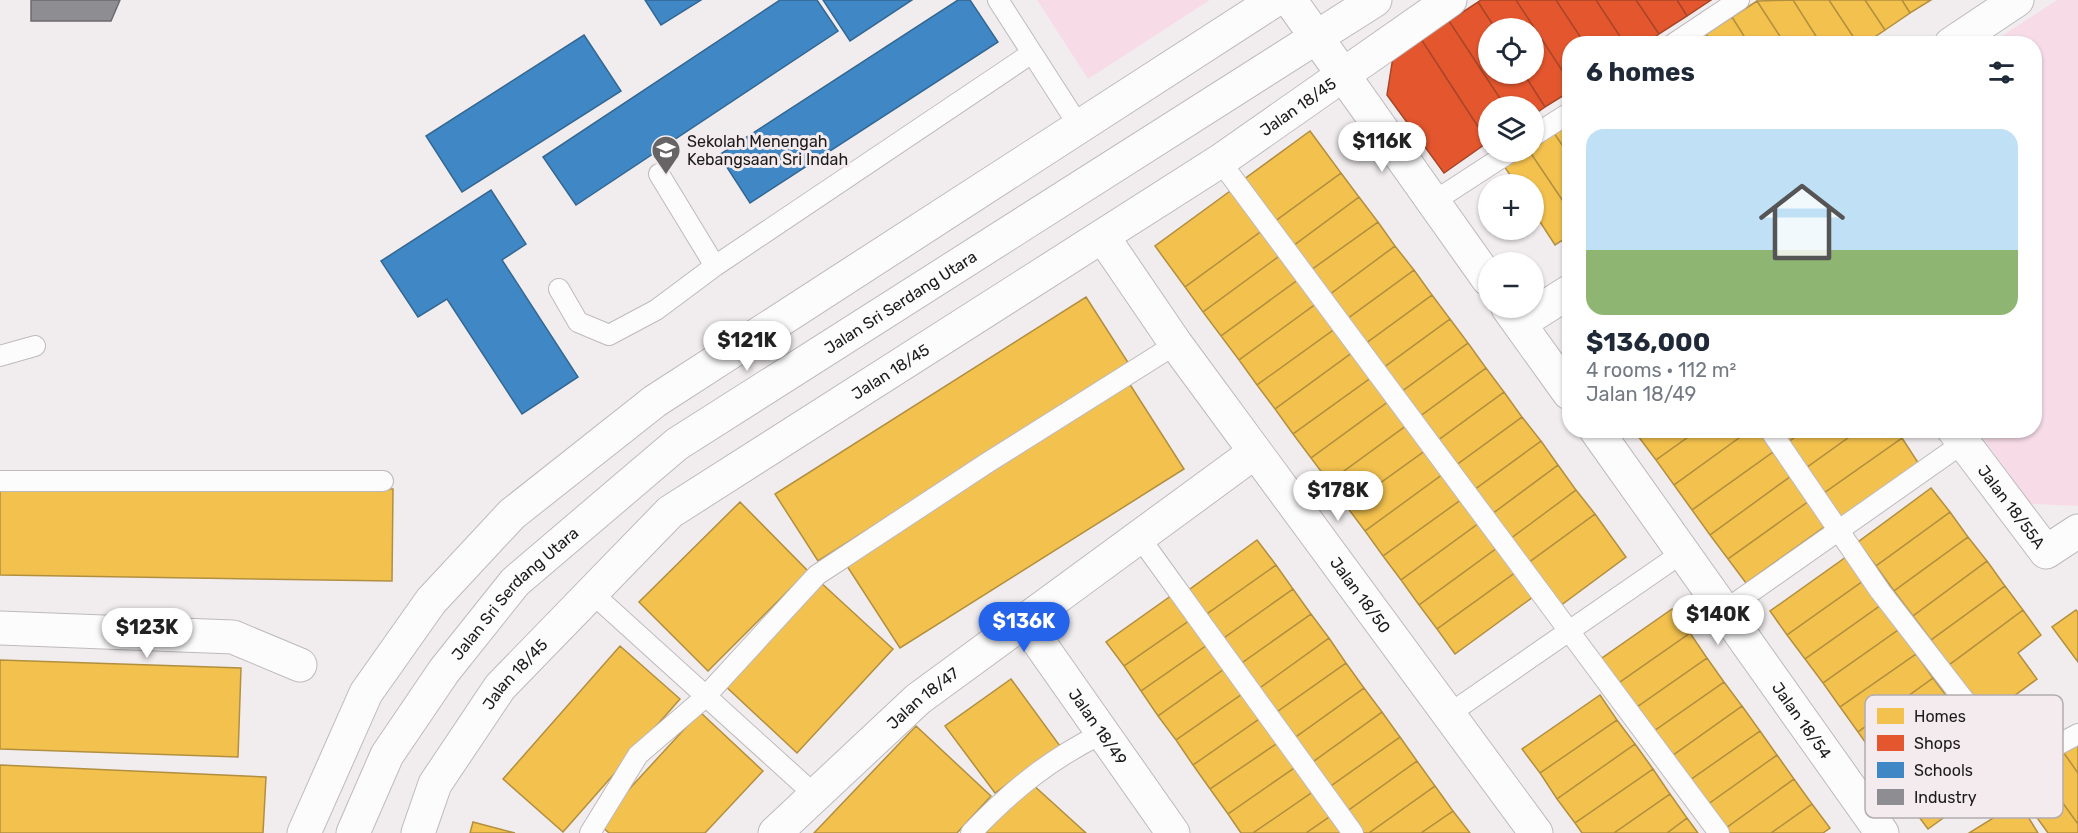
<!DOCTYPE html>
<meta charset="utf-8">
<style>
:root{--surface:#fff;--page:#f6f6f7;--text:#1f2937;--muted:#747a83;--accent:#2563eb}
body{margin:0;font-family:Rubik,sans-serif;background:var(--page);color:var(--text);height:100vh;display:flex;flex-direction:column;font-size:22px;white-space:nowrap}
*{box-sizing:border-box;margin:0}
p{font-size:20px;color:var(--muted)}
.icon{flex:none;width:33px;height:33px;fill:none;stroke:currentColor;stroke-width:2;stroke-linecap:round;stroke-linejoin:round}
.map{position:relative;flex:1;overflow:hidden}
.panel{position:absolute;left:1562px;top:36px;width:480px;height:402px;display:flex;flex-direction:column;background:var(--surface);border-radius:24px;box-shadow:0 2px 4px #0004}
.panel>*{flex:none}
.fabs{position:absolute;left:1478px;top:18px;display:grid;gap:12px}
.fabs a{display:grid;place-items:center;width:66px;height:66px;border-radius:50%;background:var(--surface);box-shadow:0 2px 4px #0004;font-size:30px}
.price{position:absolute;translate:-50% -51px;padding:0 14px;border-radius:21px;background:#fff;color:#222;font-size:20px;line-height:39px;filter:drop-shadow(0 2px 3px #0008)}
.price::after{content:'';position:absolute;left:50%;top:36px;width:18px;height:14px;margin-left:-9px;background:inherit;clip-path:polygon(0 0,100% 0,50% 100%)}
.price.selected{background:var(--accent);color:#fff}
ul{padding:0;list-style:none}
li{display:grid;align-content:center;gap:12px;height:318px;padding:0 24px}
li span{display:grid;place-items:center;height:186px;border-radius:18px;color:#555}
li>.icon{margin-inline-start:auto}
span .icon{width:108px;height:108px;fill:#fffc;stroke-width:1}
li b{font-size:26px}
h2{display:flex;justify-content:space-between;align-items:center;height:72px;padding:0 24px;font-size:26px}
.map>svg:first-child{display:block}
.green{fill:#f7dce8}
.homes{fill:#f2c14e;stroke:#b28f3f;stroke-width:1.5}
.shops{fill:#e4572e;stroke:#a84528;stroke-width:1.5}
.schools{fill:#3f88c5;stroke:#346792;stroke-width:1.5}
.industry{fill:#8d8d92;stroke:#6b6a6e;stroke-width:1.5}
.lines{fill:none;stroke-linecap:round;stroke-linejoin:round}
.lane-casing{stroke:#bebabc;stroke-width:22}
.street-casing{stroke:#bebabc;stroke-width:35}
.secondary-casing{stroke:#bebabc;stroke-width:35}
.lane{stroke:#fdfcfd;stroke-width:20}
.street{stroke:#fdfcfd;stroke-width:33}
.secondary{stroke:#fdfcfd;stroke-width:33}
.labels{text-anchor:middle;dominant-baseline:central;stroke-width:6;stroke-linejoin:round;paint-order:stroke}
.street-label{font-size:16px;fill:#1c1a1b;stroke:#f3ebee}
.poi-label{font-size:16px;fill:#1c1a1b;stroke:#f3ebee;text-anchor:start}
.key{fill:#f3ebee;stroke:#b2acaf;stroke-width:1.5}
.key-label{font-size:16px;fill:#1c1a1b}
</style>
<div class="map">
<svg width="2078" height="833" viewBox="0 0 2078 833">
<rect width="100%" height="100%" fill="#f1edef"/>
<path class="green" d="M1037,0H1210L1088,79Z
M2057,0H2078V506L2031,504L1978,431L2034,430V44L1991,43Z"/>
<path class="homes" d="M1793,0H1829L1858,44H1821Z
M1793,0L1821,44H1785L1757,1Z
M1829,0H1865L1885,30L1864,44H1858Z
M1865,0H1902L1910,13L1885,30Z
M1902,0H1931L1910,13Z
M1757,1L1785,44H1749L1732,17Z
M1732,17L1749,44H1713L1706,34Z
M1706,34L1713,44H1691Z
M1569,123V155L1554,133Z
M1310,131L1341,173L1274,222L1243,180Z
M1554,133L1569,155V210L1530,152Z
M1526,152H1530L1569,210V236L1555,245L1533,211V184H1516L1504,166Z
M1341,173L1359,197L1293,246L1274,222Z
M1233,189L1263,230L1185,287L1155,246Z
M1359,197L1378,222L1311,270L1293,246Z
M1378,222L1395,246L1329,295L1311,270Z
M1263,230L1282,254L1203,312L1185,287Z
M1395,246L1414,270L1347,319L1329,295Z
M1282,254L1299,279L1221,336L1203,312Z
M1414,270L1432,295L1365,344L1347,319Z
M1299,279L1317,303L1239,360L1221,336Z
M1432,295L1450,319L1383,368L1365,344Z
M1086,297L1129,364L818,561L775,494Z
M1317,303L1336,328L1257,385L1239,360Z
M1450,319L1468,343L1401,392L1383,368Z
M1336,328L1353,352L1275,409L1257,385Z
M1468,343L1486,368L1419,417L1401,392Z
M1353,352L1372,377L1293,434L1275,409Z
M1486,368L1504,392L1437,441L1419,417Z
M1372,377L1389,401L1311,458L1293,434Z
M1129,383L1184,469L900,648L845,563Z
M1504,392L1522,417L1455,466L1437,441Z
M1389,401L1407,425L1329,482L1311,458Z
M1522,417L1541,441L1474,490L1455,466Z
M1407,425L1426,450L1347,507L1329,482Z
M1645,430H1698L1656,460L1638,436Z
M1698,430H1750L1674,485L1656,460Z
M1750,430H1758L1773,452L1692,510L1674,485Z
M1779,430H1805L1787,443Z
M1805,430H1859L1806,468L1787,443Z
M1859,430H1896L1902,438L1824,493L1806,468Z
M1902,438L1919,464L1841,519L1824,493Z
M1541,441L1558,465L1492,514L1474,490Z
M1426,450L1443,474L1365,531L1347,507Z
M1773,452L1791,476L1710,535L1692,510Z
M1558,465L1576,490L1510,539L1492,514Z
M1443,474L1462,499L1383,556L1365,531Z
M1791,476L1809,501L1728,559L1710,535Z
M0,484L393,489L392,581L0,575Z
M1931,488L1950,512L1876,566L1858,542Z
M1576,490L1595,514L1528,563L1510,539Z
M1462,499L1479,523L1401,580L1383,556Z
M1809,501L1827,525L1746,583L1728,559Z
M740,502L808,571L708,671L639,602Z
M1950,512L1968,537L1894,591L1876,566Z
M1595,514L1626,557L1560,606L1528,563Z
M1479,523L1497,548L1419,605L1401,580Z
M1968,537L1987,561L1913,616L1894,591Z
M1257,540L1276,565L1204,616L1186,592Z
M1497,548L1516,572L1437,629L1419,605Z
M1846,557L1863,581L1787,635L1770,611Z
M1987,561L2005,586L1931,640L1913,616Z
M1276,565L1293,589L1221,640L1204,616Z
M1516,572L1533,597L1455,654L1437,629Z
M818,580L893,649L797,753L722,683Z
M1863,581L1881,605L1805,659L1787,635Z
M2005,586L2023,610L1949,665L1931,640Z
M1293,589L1311,614L1239,665L1221,640Z
M1175,593L1193,618L1124,666L1106,642Z
M1881,605L1898,630L1823,683L1805,659Z
M1672,609L1690,633L1610,689L1592,665Z
M2023,610L2041,635L2018,653L2037,679L1987,716L1949,665Z
M2076,610L2078,612V662L2052,627Z
M1311,614L1329,638L1257,690L1239,665Z
M1193,618L1210,643L1141,691L1124,666Z
M1898,630L1916,654L1840,707L1823,683Z
M1690,633L1707,658L1627,714L1610,689Z
M1329,638L1346,663L1274,714L1257,690Z
M1210,643L1227,667L1158,716L1141,691Z
M620,646L680,699L563,832L503,779Z
M1916,654L1933,678L1858,732L1840,707Z
M1707,658L1724,682L1644,738L1627,714Z
M0,660L241,668L238,757L0,749Z
M1346,663L1364,688L1293,739L1274,714Z
M1227,667L1245,692L1176,740L1158,716Z
M1933,678L1951,702L1875,756L1858,732Z
M1011,679L1060,746L995,793L945,726Z
M1724,682L1742,706L1662,763L1644,738Z
M1364,688L1382,712L1310,764L1293,739Z
M1245,692L1262,717L1193,765L1176,740Z
M1600,695L1617,720L1540,773L1522,749Z
M1742,706L1760,731L1680,787L1662,763Z
M700,712L763,771L705,833H609L598,823Z
M1382,712L1400,737L1328,788L1310,764Z
M1262,717L1279,742L1210,789L1193,765Z
M1617,720L1635,744L1557,799L1540,773Z
M916,726L991,796L957,833H814Z
M1760,731L1777,755L1697,812L1680,787Z
M2078,736V773L2061,749Z
M1400,737L1417,761L1346,812L1328,788Z
M1279,742L1297,766L1228,814L1210,789Z
M1635,744L1653,769L1575,823L1557,799Z
M2061,749L2078,773V824L2036,766Z
M1986,750L2004,774L1928,829L1910,805Z
M1777,755L1794,779L1719,833L1697,812Z
M1417,761L1435,786L1369,833H1360L1346,812Z
M0,765L266,777L263,833H0Z
M1297,766L1314,791L1253,833H1241L1228,814Z
M2036,766L2078,824V833H2048L2012,783Z
M1653,769L1670,794L1614,833H1582L1575,823Z
M1794,779L1812,804L1771,833H1719Z
M1031,783L1086,833H985Z
M1435,786L1453,811L1421,833H1369Z
M1314,791L1332,815L1306,833H1253Z
M1670,794L1687,818L1667,833H1614Z
M2019,802L2038,833H1969Z
M1812,804L1830,828L1823,833H1771Z
M1453,811L1470,833H1421Z
M1332,815L1344,833H1306Z
M1687,818L1698,833H1667Z
M473,822L515,833H470Z"/>
<path class="shops" d="M1481,0H1516L1569,81V92L1545,107L1524,74H1533V28H1495L1478,2Z
M1516,0H1556L1585,44H1569V81Z
M1556,0H1596L1625,44H1585Z
M1596,0H1636L1659,34L1644,44H1625Z
M1636,0H1677L1687,16L1659,34Z
M1677,0H1711L1687,16Z
M1478,2L1495,28H1488V74H1524L1545,107L1533,115V106H1505L1449,21Z
M1449,21L1505,106H1488V142L1421,39Z
M1421,39L1488,142L1444,173L1387,95L1393,57Z"/>
<path class="schools" d="M645,0H701L661,25Z
M780,0H817L838,31L576,205L543,157Z
M823,0H912L850,41Z
M958,0H970L998,42L750,203L719,155Z
M584,35L621,91L462,192L426,136Z
M491,190L526,244L502,260L578,377L522,414L447,299L418,317L381,261Z"/>
<path class="industry" d="M31,0H120L111,21H31Z"/>
<g class="lines">
<g class="lane-casing">
<path id="lane" d="M998,0L1079,126
M1673,44L1739,0
M1533,136L1569,113
M1220,161L1719,833
M659,174L715,266
M1433,202L1510,152
M559,289L578,322L609,335L656,310L715,266L1032,53
M0,356L35,346
M1770,430L1880,591L2016,767L2078,734
M0,481H383
M1140,538L1353,833
M592,593L815,795
M1724,611L1963,443
M1449,714L1682,553
M590,833L638,755L703,699L817,575L987,463L1176,344
M971,833C1012,790 1050,759 1103,733"/>
</g>
<g class="street-casing">
<g id="street">
<path d="M1290,0L1488,279"/>
<path d="M1951,44L2017,0"/>
<path id="s1" d="M1103,237L1176,344L1536,833"/>
<path d="M1508,308L1569,393"/>
<path d="M1520,323L1569,292"/>
<path id="s2" d="M1596,430L1882,833"/>
<path id="s3" d="M1954,430L2046,552L2078,531"/>
<path id="s4" d="M1024,621L1173,833"/>
<path d="M0,628L233,637L300,665"/>
<path id="s5" d="M418,833L435,784L500,687L670,512L1220,161L1450,0"/>
<path id="s6" d="M775,833L918,699L1255,452"/>
</g>
</g>
<g class="secondary-casing">
<g id="secondary">
<path d="M304,833L366,693L431,601L512,514L655,401L1275,0"/>
<path id="s7" d="M353,833L387,755L444,671L515,582L677,444L1375,0"/>
</g>
</g>
<use href="#lane" class="lane"/>
<use href="#street" class="street"/>
<use href="#secondary" class="secondary"/>
</g>
<defs>
<g id="school-pin" transform="scale(1.5)"><path d="M0 17L-7.5 6A9.5 9.5 0 1 1 7.5 6Z" fill="#676465" stroke="#f3ebee"/><path d="M0-5L7-2L0 1L-7-2ZM-4 1L0 2.5L4 1V4Q0 6-4 4Z" fill="#fff"/></g>
</defs>
<g fill-rule="evenodd">
<use href="#school-pin" x="666" y="150"/>
</g>
<g class="labels">
<g class="street-label">
<text stroke="none"><textPath href="#s5" startOffset="1160">Jalan 18/45</textPath></text>
<text stroke="none"><textPath href="#s7" startOffset="778">Jalan Sri Serdang Utara</textPath></text>
<text stroke="none"><textPath href="#s5" startOffset="674">Jalan 18/45</textPath></text>
<text stroke="none"><textPath href="#s3" startOffset="96">Jalan 18/55A</textPath></text>
<text stroke="none"><textPath href="#s7" startOffset="292">Jalan Sri Serdang Utara</textPath></text>
<text stroke="none"><textPath href="#s1" startOffset="441">Jalan 18/50</textPath></text>
<text stroke="none"><textPath href="#s5" startOffset="188">Jalan 18/45</textPath></text>
<text stroke="none"><textPath href="#s6" startOffset="200">Jalan 18/47</textPath></text>
<text stroke="none"><textPath href="#s2" startOffset="356">Jalan 18/54</textPath></text>
<text stroke="none"><textPath href="#s4" startOffset="129">Jalan 18/49</textPath></text>
</g>
<g class="poi-label">
<text x="687" y="141">Sekolah Menengah<tspan x="687" dy="18">Kebangsaan Sri Indah</tspan></text>
</g>
</g>
<rect x="1865" y="695" width="198" height="123" rx="9" class="key"/>
<rect x="1877" y="708" width="27" height="16" fill="#f2c14e"/>
<rect x="1877" y="735" width="27" height="16" fill="#e4572e"/>
<rect x="1877" y="762" width="27" height="16" fill="#3f88c5"/>
<rect x="1877" y="789" width="27" height="16" fill="#8d8d92"/>
<g class="key-label">
<text x="1914" y="722">Homes</text>
<text x="1914" y="749">Shops</text>
<text x="1914" y="776">Schools</text>
<text x="1914" y="803">Industry</text>
</g>
</svg>
<div class="fabs">
<a><svg class="icon" aria-label="locate" viewBox="0 0 24 24"><circle cx="12" cy="12" r="6"/><path d="M12 2v4M12 18v4M2 12h4M18 12h4"/></svg></a>
<a><svg class="icon" aria-label="layers" viewBox="0 0 24 24"><path d="M12 4l9 5-9 5-9-5zM3 14l9 5 9-5"/></svg></a>
<a>+</a>
<a>−</a>
</div>
<b class="price" style="left:1382px;top:173px">$116K</b>
<b class="price" style="left:747px;top:372px">$121K</b>
<b class="price" style="left:1338px;top:522px">$178K</b>
<b class="price" style="left:1718px;top:646px">$140K</b>
<b class="price selected" style="left:1024px;top:653px">$136K</b>
<b class="price" style="left:147px;top:659px">$123K</b>
<section class="panel">
<h2>6 homes<svg class="icon" aria-label="filters" viewBox="0 0 24 24"><path d="M4 7h16M4 17h16"/><circle cx="9" cy="7" r="2"/><circle cx="15" cy="17" r="2"/></svg></h2>
<ul>
<li><span style="background:linear-gradient(#bfe0f5 65%,#8fb573 0)"><svg class="icon" aria-label="home" viewBox="0 0 24 24"><path d="M3 11l9-7 9 7M6 9v11h12V9"/></svg></span><div><b>$136,000</b><p>4 rooms · 112 m²</p><p>Jalan 18/49</p></div></li>
</ul>
</section>
</div>
